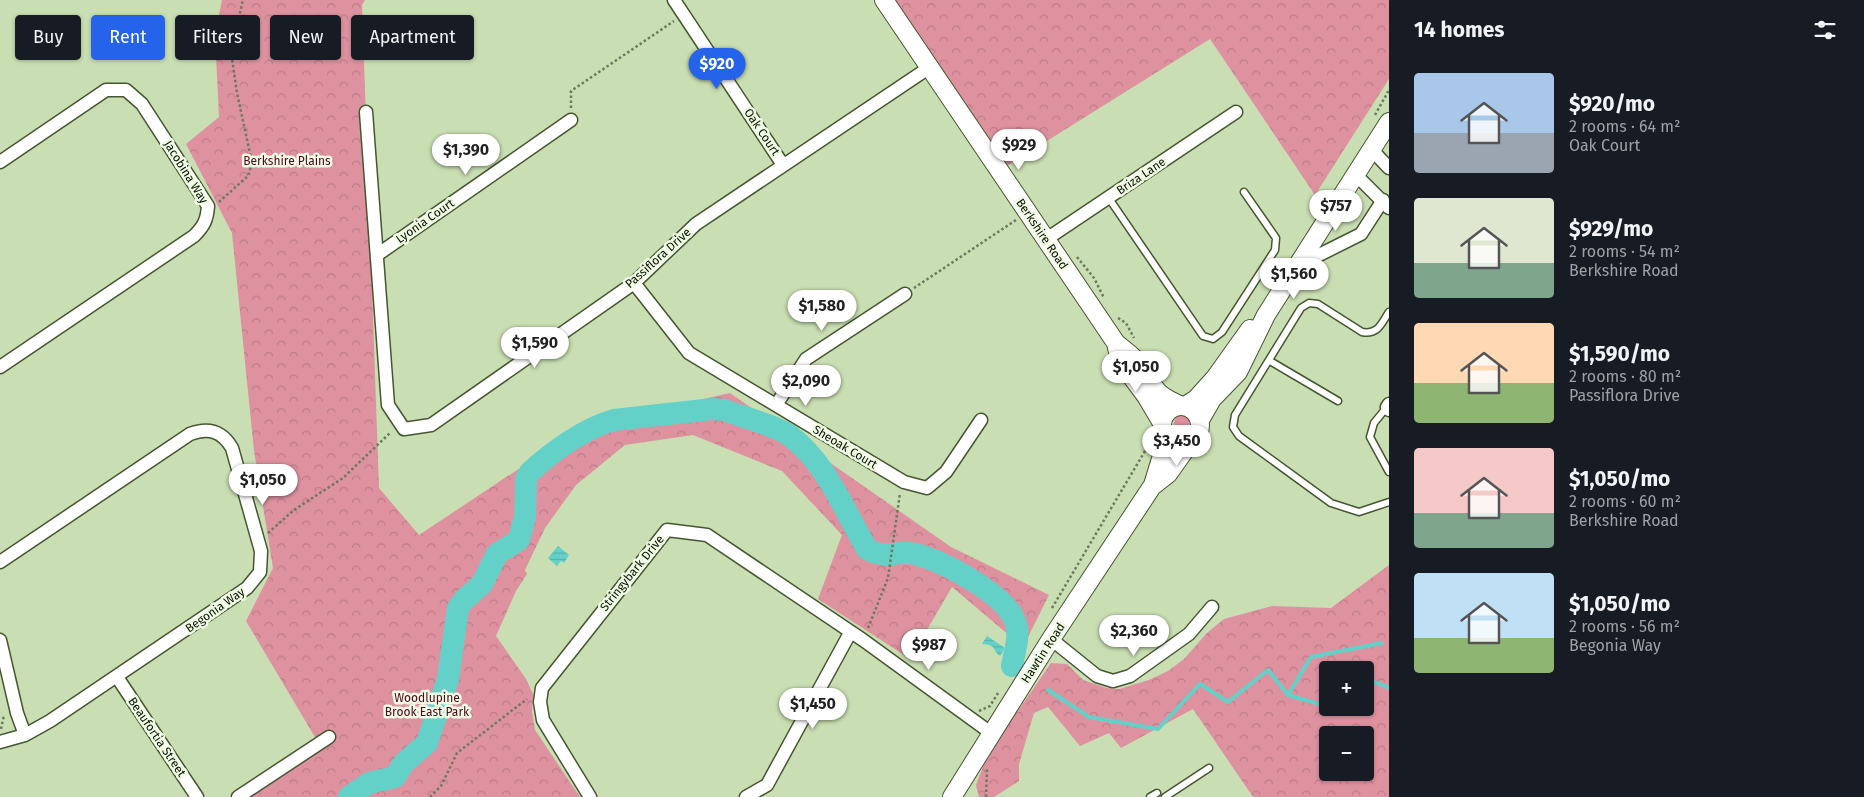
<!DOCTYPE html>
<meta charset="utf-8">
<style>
:root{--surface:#171b24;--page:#20242c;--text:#f1f3f6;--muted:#9ea1a6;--accent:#2563eb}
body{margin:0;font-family:"Fira Sans",sans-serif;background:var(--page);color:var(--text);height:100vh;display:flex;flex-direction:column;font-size:19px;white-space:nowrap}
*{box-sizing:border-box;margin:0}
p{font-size:16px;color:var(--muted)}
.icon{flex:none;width:28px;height:28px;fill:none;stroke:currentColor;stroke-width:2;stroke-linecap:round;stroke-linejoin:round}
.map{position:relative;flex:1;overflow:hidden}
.drawer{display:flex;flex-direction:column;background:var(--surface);width:475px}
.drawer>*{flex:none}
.banner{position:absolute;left:15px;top:15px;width:475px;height:45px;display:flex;gap:10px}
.tools{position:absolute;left:1319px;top:661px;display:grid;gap:10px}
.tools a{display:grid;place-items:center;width:55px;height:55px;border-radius:5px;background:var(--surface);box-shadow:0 1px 4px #0004;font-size:25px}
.price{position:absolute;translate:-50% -42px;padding:0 11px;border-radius:18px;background:#fff;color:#222;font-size:16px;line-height:32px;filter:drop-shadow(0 1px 2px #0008)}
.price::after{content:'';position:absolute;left:50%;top:30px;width:15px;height:11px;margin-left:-8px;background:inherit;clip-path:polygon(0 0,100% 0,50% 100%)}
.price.on{background:var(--accent);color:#fff}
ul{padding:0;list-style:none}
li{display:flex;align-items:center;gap:15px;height:125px;padding:0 25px}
li span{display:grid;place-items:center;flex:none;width:140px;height:100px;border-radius:5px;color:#555}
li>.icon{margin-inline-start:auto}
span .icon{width:60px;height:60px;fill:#fffc;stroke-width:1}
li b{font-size:21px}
h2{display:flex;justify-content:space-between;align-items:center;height:60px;padding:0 25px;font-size:21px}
.pill{padding:0 18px;border-radius:5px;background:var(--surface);box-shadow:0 1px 4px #0004;font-size:18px;line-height:45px}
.pill.on{background:var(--accent);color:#fff}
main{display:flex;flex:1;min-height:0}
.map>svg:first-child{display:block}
.grass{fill:url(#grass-tufts)}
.forest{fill:url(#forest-crowns);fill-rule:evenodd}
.water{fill:url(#water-rules)}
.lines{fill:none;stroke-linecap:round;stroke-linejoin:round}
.stream{stroke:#63d1c8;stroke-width:4}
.river{stroke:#63d1c8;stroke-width:22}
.lane-casing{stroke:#455630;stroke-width:9}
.street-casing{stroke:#455630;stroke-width:15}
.secondary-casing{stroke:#455630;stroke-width:20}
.path{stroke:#6c795c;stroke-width:2.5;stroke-dasharray:2.5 2.5;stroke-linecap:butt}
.lane{stroke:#fff;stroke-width:6}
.street{stroke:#fff;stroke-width:12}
.secondary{stroke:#fff;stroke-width:18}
.labels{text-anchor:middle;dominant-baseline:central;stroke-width:5;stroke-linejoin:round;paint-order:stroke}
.street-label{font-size:12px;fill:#090f02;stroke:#f0fbe4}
.park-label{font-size:12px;fill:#510620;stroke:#f0fbe4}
</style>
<main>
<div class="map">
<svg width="1389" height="797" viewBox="0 0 1389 797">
<defs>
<pattern id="grass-tufts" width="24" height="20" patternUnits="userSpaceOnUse" patternTransform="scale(1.25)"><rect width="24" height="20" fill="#de92a0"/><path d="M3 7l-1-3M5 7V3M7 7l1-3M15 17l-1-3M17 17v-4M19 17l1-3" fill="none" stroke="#bd7d88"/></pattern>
<pattern id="forest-crowns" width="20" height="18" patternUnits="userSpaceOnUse" patternTransform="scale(1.25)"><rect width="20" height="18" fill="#de92a0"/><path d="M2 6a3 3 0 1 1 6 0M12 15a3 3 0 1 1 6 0" fill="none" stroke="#bd7d88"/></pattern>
<pattern id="water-rules" width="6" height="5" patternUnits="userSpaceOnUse" patternTransform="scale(1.25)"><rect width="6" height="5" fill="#63d1c8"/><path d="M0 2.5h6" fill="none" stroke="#55b2aa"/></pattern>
</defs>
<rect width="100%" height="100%" fill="#c9deb2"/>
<path class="grass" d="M1174 423a8 8 0 1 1 16 0a8 8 0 1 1-16 0Z"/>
<path class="forest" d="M222,0H365L362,5L379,488L419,535L541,454L619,410L664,408L730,393L951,547L1049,595L1023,647L952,587L910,659L818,599L842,535L782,471L693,435L625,445L576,485L545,528L525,570L527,574L516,591L496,636L526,679L533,694L532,712L535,730L580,797H238L319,744L246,621L273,568L254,451L232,233L186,144L219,117L215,35Z
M883,0H1389V79L1315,195L1210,39L999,171Z
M1389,565V797H1253L1193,709L1121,748L1109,733L1080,746L1048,707L1034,713L1019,764V781L994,797H979L976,785L987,756L1051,663L1067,664L1083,680L1107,688L1119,689L1149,680L1168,671L1184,659L1207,633L1224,619L1272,606L1331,608ZM1328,670H1365V708H1328ZM1328,735H1365V772H1328Z"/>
<path class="water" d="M558,546L569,555L564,563L561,561L557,566L548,558Z
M987,636L1005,648L1000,656C992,651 998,645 982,644Z"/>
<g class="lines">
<path class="stream" d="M1365,678L1389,688
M1048,690L1089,717L1158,729L1200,684L1228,702L1268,670L1288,695L1311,657L1382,643
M1288,695L1319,704L1328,688"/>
<path class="river" d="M349,797L369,783L395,777L404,763L427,743L448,679L458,608L464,600L482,584L497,554L519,540L525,517L526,479L530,472C553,451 585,428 614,420L713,409L724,410C742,417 774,425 789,435C826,462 844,510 867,549C886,560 897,550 915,554C943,561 1005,594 1015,621C1021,636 1014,652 1012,666"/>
<g class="lane-casing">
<path id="lane" d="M1108,197L1203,336L1213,339L1222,332L1275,250L1276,238L1244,192
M1389,312C1381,324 1378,335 1362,332L1318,304L1309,303L1301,308L1235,415L1233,427L1239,436L1331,503L1359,512L1389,502
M1270,361L1338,401
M1387,407L1374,423L1370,437L1389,472
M1150,797L1157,793
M1165,797L1209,768"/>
</g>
<g class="street-casing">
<path id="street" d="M674,0L783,165
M366,112L388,405L404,429L431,425L634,283L696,224L930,67
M1371,149L1389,168
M0,162L106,90H126L142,104L208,206C207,220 204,226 194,236L0,367
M1355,174L1389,208
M1045,240L1236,112
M377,255L571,120
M1299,265L1361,234L1383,200
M634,283L689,353L904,482L927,488L946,472L981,420
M1389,404L1387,407L1389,410
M776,405L806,359L905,294
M0,562L190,434C209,427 222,431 232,448L261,551L260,572L247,588L50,721L25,735L0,742
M1051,639L1097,676L1113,681L1130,676L1189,634L1212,607
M0,640L17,713L25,735
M117,677L197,797
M238,797L329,737
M590,797L543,720L540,702L542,688L667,530L707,535L863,640L991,733
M746,797L767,785L850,633"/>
</g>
<g class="secondary-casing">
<path id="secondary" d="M884,0L1116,343C1124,350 1134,356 1140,365C1156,389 1153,394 1182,406
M1116,343L1120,361L1146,396L1162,423
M1162 425a19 19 0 1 1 38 0a19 19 0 1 1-38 0Z
M1185,406L1196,399L1215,378L1250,329
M1200,420L1212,399L1238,372L1266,315L1389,122
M1154,485L1168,474L1190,443
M952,797L1051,639L1153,485L1167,439"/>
</g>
<path class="path" d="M571,108V91L674,21
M1375,115L1389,90
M219,202L248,176L252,163L237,93L231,52L243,0
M1077,257L1094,278L1104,298
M914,288L1016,220
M1118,318L1126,323L1134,338
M268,533L294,510L343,478L391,432
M1052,608L1145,451L1150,437L1149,430
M868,628L888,578L900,493
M979,711L990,706L998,693
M1,729L4,715
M430,797L441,786L457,753L527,699
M986,797L987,768"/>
<use href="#lane" class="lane"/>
<use href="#street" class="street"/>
<use href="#secondary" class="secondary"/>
</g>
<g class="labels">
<g class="street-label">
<text transform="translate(762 132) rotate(56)">Oak Court</text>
<text transform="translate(186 172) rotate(58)">Jacobina Way</text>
<text transform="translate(1141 176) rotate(-34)">Briza Lane</text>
<text transform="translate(425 221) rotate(-35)">Lyonia Court</text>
<text transform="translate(1042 234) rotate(56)">Berkshire Road</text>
<text transform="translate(658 258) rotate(-42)">Passiflora Drive</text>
<text transform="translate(845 447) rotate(31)">Sheoak Court</text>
<text transform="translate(632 573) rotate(-51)">Stringybark Drive</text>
<text transform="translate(215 610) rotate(-35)">Begonia Way</text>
<text transform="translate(1043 653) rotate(-57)">Hawtin Road</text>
<text transform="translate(157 737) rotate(56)">Beaufortia Street</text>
</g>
<g class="park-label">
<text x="287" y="161">Berkshire Plains</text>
<text x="427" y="698">Woodlupine<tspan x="427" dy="14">Brook East Park</tspan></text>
</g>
</g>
</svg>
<div class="tools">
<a>+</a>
<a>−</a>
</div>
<b class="price on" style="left:717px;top:90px">$920</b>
<b class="price" style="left:1019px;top:171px">$929</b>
<b class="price" style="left:466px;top:176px">$1,390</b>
<b class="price" style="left:1336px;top:232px">$757</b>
<b class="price" style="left:1294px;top:300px">$1,560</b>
<b class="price" style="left:822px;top:332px">$1,580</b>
<b class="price" style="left:535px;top:369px">$1,590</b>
<b class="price" style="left:1136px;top:393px">$1,050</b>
<b class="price" style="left:806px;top:407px">$2,090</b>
<b class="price" style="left:1177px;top:467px">$3,450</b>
<b class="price" style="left:263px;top:506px">$1,050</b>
<b class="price" style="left:1134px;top:657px">$2,360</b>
<b class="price" style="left:929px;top:671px">$987</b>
<b class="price" style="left:813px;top:730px">$1,450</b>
<div class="banner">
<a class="pill">Buy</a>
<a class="pill on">Rent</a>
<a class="pill">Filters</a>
<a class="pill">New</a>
<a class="pill">Apartment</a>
</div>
</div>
<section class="drawer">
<h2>14 homes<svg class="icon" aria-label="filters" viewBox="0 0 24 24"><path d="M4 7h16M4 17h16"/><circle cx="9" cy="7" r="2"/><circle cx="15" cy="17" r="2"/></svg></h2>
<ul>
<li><span style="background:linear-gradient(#a9c7e8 60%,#9aa5b1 0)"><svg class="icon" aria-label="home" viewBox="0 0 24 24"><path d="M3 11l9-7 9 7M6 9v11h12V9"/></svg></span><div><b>$920/mo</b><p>2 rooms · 64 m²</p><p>Oak Court</p></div></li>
<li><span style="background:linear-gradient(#dfe7d0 65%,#7fa58c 0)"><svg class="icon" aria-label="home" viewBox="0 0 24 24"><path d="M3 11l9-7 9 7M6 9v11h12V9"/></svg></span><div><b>$929/mo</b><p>2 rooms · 54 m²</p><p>Berkshire Road</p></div></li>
<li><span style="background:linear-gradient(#ffd9b3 60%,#8fb573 0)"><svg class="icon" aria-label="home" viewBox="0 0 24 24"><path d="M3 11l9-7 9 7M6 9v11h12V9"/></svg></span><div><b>$1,590/mo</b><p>2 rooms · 80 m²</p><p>Passiflora Drive</p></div></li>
<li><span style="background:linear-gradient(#f6c9c9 65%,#7fa58c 0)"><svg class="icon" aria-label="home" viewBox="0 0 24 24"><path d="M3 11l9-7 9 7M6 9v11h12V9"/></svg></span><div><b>$1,050/mo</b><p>2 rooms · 60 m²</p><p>Berkshire Road</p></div></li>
<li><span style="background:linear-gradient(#bfe0f5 65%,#8fb573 0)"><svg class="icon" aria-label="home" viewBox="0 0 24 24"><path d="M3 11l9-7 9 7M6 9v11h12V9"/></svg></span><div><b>$1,050/mo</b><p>2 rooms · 56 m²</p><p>Begonia Way</p></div></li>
</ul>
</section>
</main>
